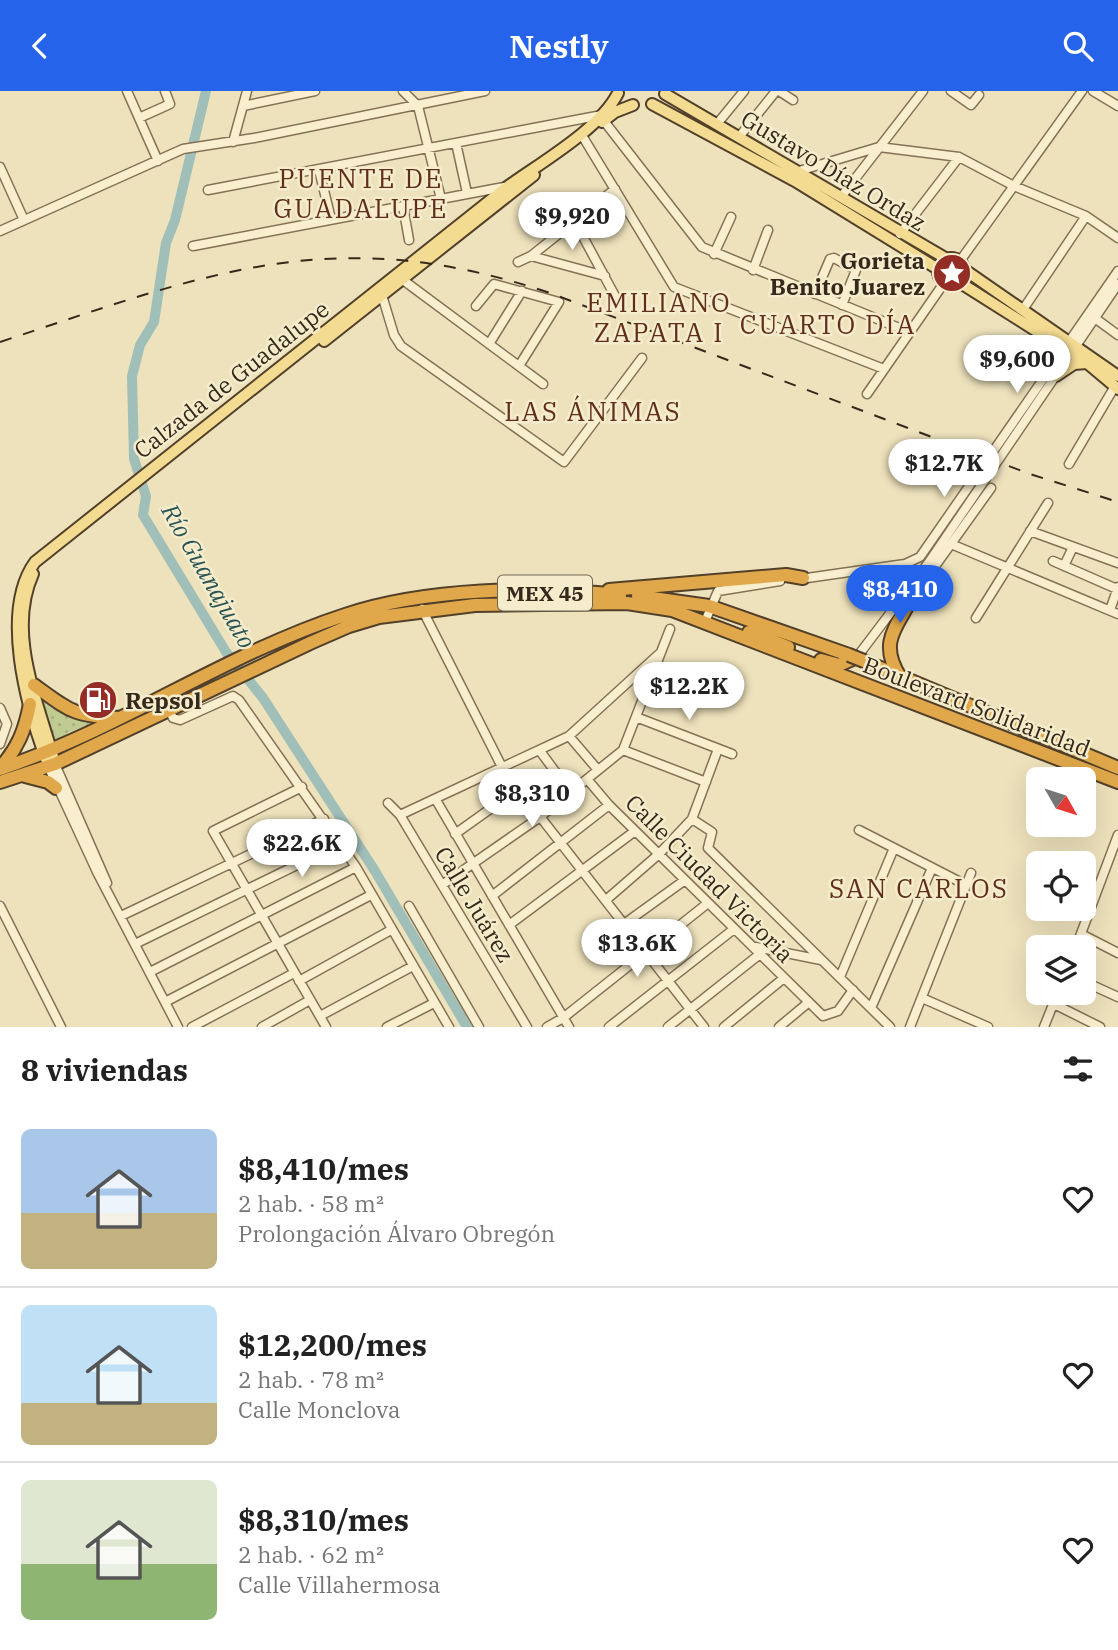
<!DOCTYPE html>
<html lang="es">
<meta charset="utf-8">
<style>
:root{--surface:#fff;--page:#f2f2f2;--text:#222;--muted:#767676;--line:#e0e0e0;--accent:#2563eb}
body{margin:0;font-family:"IBM Plex Serif",serif;background:var(--page);color:var(--text);height:100vh;display:flex;flex-direction:column;font-size:26px;white-space:nowrap}
*{box-sizing:border-box;margin:0}
p{font-size:23px;color:var(--muted)}
.icon{flex:none;width:38px;height:38px;fill:none;stroke:currentColor;stroke-width:2;stroke-linecap:round;stroke-linejoin:round}
.map{position:relative;height:936px;overflow:hidden}
.drawer{display:flex;flex-direction:column;background:var(--surface);flex:1}
.drawer>*{flex:none}
.needle{width:46px;rotate:129deg}
.tools{position:absolute;left:1026px;top:676px;display:grid;gap:14px}
.tools a{display:grid;place-items:center;width:70px;height:70px;border-radius:10px;background:var(--surface);box-shadow:0 7px 28px #0002;font-size:35px}
.price{position:absolute;translate:-50% -60px;padding:0 16px;border-radius:24px;background:#fff;color:#222;font-size:23px;line-height:46px;filter:drop-shadow(0 2px 4px #0008)}
.price::after{content:'';position:absolute;left:50%;top:42px;width:21px;height:16px;margin-left:-10px;background:inherit;clip-path:polygon(0 0,100% 0,50% 100%)}
.price.selected{background:var(--accent);color:#fff}
ul{padding:0;list-style:none}
li{display:flex;align-items:center;gap:21px;height:175px;padding:0 21px}
li+li{border-top:2px solid var(--line)}
li span{display:grid;place-items:center;flex:none;width:196px;height:140px;border-radius:10px;color:#555}
li>.icon{margin-inline-start:auto}
span .icon{width:84px;height:84px;fill:#fffc;stroke-width:1}
li b{font-size:30px}
h2{display:flex;justify-content:space-between;align-items:center;height:84px;padding:0 21px;font-size:30px}
header{display:flex;justify-content:space-between;align-items:center;height:91px;padding:0 21px;background:var(--accent);color:#fff;font-size:32px;font-weight:700}
.map>svg:first-child{display:block}
.green{fill:url(#green-dots)}
.lines{fill:none;stroke-linecap:round;stroke-linejoin:round}
.river{stroke:#a0bfb8;stroke-width:10}
.minor-casing{stroke:#857256;stroke-width:11}
.major-casing{stroke:#52402b;stroke-width:14}
.highway-casing{stroke:#52402b;stroke-width:16}
.minor{stroke:#f9efcf;stroke-width:8}
.major{stroke:#f3db92;stroke-width:10}
.highway{stroke:#e0a84a;stroke-width:12}
.rail{stroke:#34291b;stroke-width:2;stroke-dasharray:12 12;stroke-linecap:butt}
.highway-bridge-casing{stroke:#52402b;stroke-width:16;stroke-linecap:butt}
.highway-bridge{stroke:#e0a84a;stroke-width:12}
.labels{text-anchor:middle;dominant-baseline:central;stroke-width:5;stroke-linejoin:round;paint-order:stroke}
.shield{fill:#f5eccc;stroke:#6e6450;stroke-width:2}
.shield-label{font-size:21px;font-weight:bold;fill:#34291b}
.street-label{font-size:23px;fill:#34291b;stroke:#f5eccc}
.poi-label{font-size:23px;font-weight:bold;fill:#34291b;stroke:#f5eccc;text-anchor:end}
.water-label{font-size:24px;font-style:italic;fill:#2a5454;stroke:#f5eccc}
.quarter-label{font-size:26px;letter-spacing:2px;fill:#612e1a;stroke:#f5eccc}
</style>
<header><svg class="icon" aria-label="back" viewBox="0 0 24 24"><path d="M15 5l-7 7 7 7"/></svg>Nestly<svg class="icon" aria-label="search" viewBox="0 0 24 24"><circle cx="10" cy="10" r="6"/><path d="M15 15l6 6"/></svg></header>
<div class="map">
<svg width="1118" height="936" viewBox="0 0 1118 936">
<defs>
<pattern id="green-dots" width="8" height="8" patternUnits="userSpaceOnUse" patternTransform="scale(1.75)"><rect width="8" height="8" fill="#c0cb91"/><path d="M2 2h.1M6 6h.1" fill="none" stroke="#a6ae7c" stroke-width="1.8" stroke-linecap="round"/></pattern>
</defs>
<rect width="100%" height="100%" fill="#eee2bc"/>
<path class="green" d="M41,605L66,624L96,632L69,641L54,653Z"/>
<g class="lines">
<path class="river" d="M206,0L175,129L166,152L154,231L140,254L132,285L134,368L146,405L143,424L226,561L263,607L375,780L467,936"/>
<g class="minor-casing">
<path id="minor" d="M127,0L158,70
M403,0L418,15L441,108
M779,0L793,9
M951,0L971,14L979,4
M1093,0L1118,15
M243,15L315,0
M139,27L170,13L165,0
M604,30L702,156L909,241
M717,33L744,0
M583,46L674,196L884,278
M739,46L776,0
M233,51L247,0
M456,52L467,102
M0,76L24,129
M319,79L331,128
M799,80L879,56L959,66L1014,95L1086,125L1118,147
M208,99L602,24
M841,106L923,0
M403,115L409,149
M574,129L615,205
M0,140L183,58L254,47L485,0
M900,143L959,66
M193,155L504,96
M714,163L731,126
M531,165L605,185
M960,170L1082,0
M518,171L531,165L615,98
M753,179L768,139
M403,189L543,293
M381,201L394,244L401,255L564,371L642,267
M815,203L830,168L834,167L856,179L842,214
M476,215L494,193L559,211L519,275
M1024,217L1086,125
M1092,225L1118,244
M489,253L522,200
M867,303L944,192
M1069,373L1115,295
M1030,440L1118,472
M951,453L1118,523
M1053,470L1117,498
M1064,475L1073,456
M874,479L893,489L904,502
M800,488L905,473L920,466L1118,180
M918,499L991,397
M422,518L503,678L704,936
M1110,519L1118,496
M976,527L1048,412
M704,533L718,500L780,490
M857,566L929,471L1118,193
M0,617L7,633L0,653
M169,619L173,627L180,629L233,605L239,609L356,776L449,936
M636,626L732,663
M569,645L598,679
M623,659L706,691
M540,660L571,702
M55,673L107,792
M48,675L98,783L178,936
M587,688L609,714L823,925L838,920L853,899
M302,696L213,740L326,936
M436,709L569,936
M388,712L400,724L527,936
M400,724L569,645L659,563
M692,728L712,741L708,757L890,936
M859,739L966,794
M455,743L518,698
M442,794L540,726L623,659L670,538
M492,805L609,714
M606,809L659,763L692,728L718,658
M0,815L61,936
M409,815L479,936
M121,825L324,728
M624,833L685,789
M509,834L635,740
M1081,843L1118,862
M135,853L340,753
M756,856L821,869
M1076,856L1118,744
M150,881L356,776
M840,886L894,757
M299,890L391,839
M1083,890L1118,906
M922,907L988,936
M165,911L371,804
M1054,913L1100,936
M871,917L932,777
M320,925L413,875
M192,936L294,882
M262,936L310,909
M387,936L434,912
M547,936L563,927L708,812
M609,936L734,838
M668,936L760,863
M724,936L784,887
M779,936L809,911
M910,936L971,782
M1044,936L1058,901"/>
</g>
<g class="major-casing">
<path id="major" d="M665,3L947,168
M652,13L795,90L938,178
M602,31L615,21L633,14
M938 180a13 13 0 1 1 26 0a13 13 0 1 1-26 0Z
M965,179L1118,285
M959,191L1087,272L1118,298
M324,250L534,84
M1056,285L1074,273L1087,272
M33,483C6,543 39,612 55,673
M46,668C26,614 0,519 35,471L507,96C540,72 600,38 618,2"/>
</g>
<g class="highway-casing">
<path id="highway" d="M609,499L786,484L803,487
M638,505L709,515L849,564
M749,541L788,556
M821,569L839,574L857,566
M864,570L1118,677
M900,586C871,541 913,527 919,483
M34,594C70,620 73,625 120,627
M0,677C18,657 25,639 30,613
M0,678C120,638 225,563 345,524C426,497 535,495 620,504
M25,685L48,691L56,697
M0,691L55,673L310,552L349,535L379,526L475,514L543,513L627,512L672,519L1118,691"/>
</g>
<use href="#minor" class="minor"/>
<use href="#major" class="major"/>
<use href="#highway" class="highway"/>
<path class="rail" d="M0,251C206,183 333,129 550,202L1030,383L1118,411"/>
<g class="highway-bridge-casing">
<path id="highway-bridge" d="M849,564L864,570"/>
</g>
<use href="#highway-bridge" class="highway-bridge"/>
</g>
<defs>
<g id="sight-disc" transform="scale(2.0125)"><circle r="9.5" fill="#942d26" stroke="#f5eccc"/><path d="M0-6L1.8-2.2L6-1.7L2.9 1.2L3.7 5.4L0 3.3L-3.7 5.4L-2.9 1.2L-6-1.7L-1.8-2.2Z" fill="#fff"/></g>
<g id="fuel-disc" transform="scale(2.0125)"><circle r="9.5" fill="#942d26" stroke="#f5eccc"/><path d="M-5.5-6h7V0h2V4h1.3V-2.5L3-4.5l.8-.8L6-3V5H2.5V1h-1V6h-7ZM-4.2-4.7v3.2H.2V-4.7Z" fill="#fff"/></g>
</defs>
<g fill-rule="evenodd">
<use href="#sight-disc" x="952" y="182"/>
<use href="#fuel-disc" x="98" y="609"/>
</g>
<g class="labels">
<rect class="shield" x="498" y="484.5" width="94" height="35" rx="5"/>
<g class="shield-label">
<text x="545" y="502">MEX 45</text>
</g>
<g class="street-label">
<text transform="translate(834 79) rotate(31)">Gustavo Díaz Ordaz</text>
<text transform="translate(231 288) rotate(-38)">Calzada de Guadalupe</text>
<text transform="translate(977 615) rotate(21)">Boulevard Solidaridad</text>
<text transform="translate(710 787) rotate(45)">Calle Ciudad Victoria</text>
<text transform="translate(475 813) rotate(59)">Calle Juárez</text>
</g>
<g class="poi-label">
<text x="925" y="169">Gorieta<tspan x="925" dy="26">Benito Juarez</tspan></text>
<text x="125" y="609" text-anchor="start">Repsol</text>
</g>
<g class="water-label">
<text transform="translate(209 485) rotate(60)">Río Guanajuato</text>
</g>
<g class="quarter-label">
<text x="361" y="87">PUENTE DE<tspan x="361" dy="30">GUADALUPE</tspan></text>
<text x="659" y="211">EMILIANO<tspan x="659" dy="30">ZAPATA I</tspan></text>
<text x="828" y="233">CUARTO DÍA</text>
<text x="593" y="320">LAS ÁNIMAS</text>
<text x="919" y="797">SAN CARLOS</text>
</g>
</g>
</svg>
<div class="tools">
<a><svg class="needle" viewBox="-14 -14 28 28"><path d="M0-13l5 13h-10z" fill="#e53935"/><path d="M0 13l5-13h-10z" fill="#767676"/></svg></a>
<a><svg class="icon" aria-label="locate" viewBox="0 0 24 24"><circle cx="12" cy="12" r="6"/><path d="M12 2v4M12 18v4M2 12h4M18 12h4"/></svg></a>
<a><svg class="icon" aria-label="layers" viewBox="0 0 24 24"><path d="M12 4l9 5-9 5-9-5zM3 14l9 5 9-5"/></svg></a>
</div>
<b class="price" style="left:572px;top:161px">$9,920</b>
<b class="price" style="left:1017px;top:304px">$9,600</b>
<b class="price" style="left:944px;top:408px">$12.7K</b>
<b class="price selected" style="left:900px;top:534px">$8,410</b>
<b class="price" style="left:689px;top:631px">$12.2K</b>
<b class="price" style="left:532px;top:738px">$8,310</b>
<b class="price" style="left:302px;top:788px">$22.6K</b>
<b class="price" style="left:637px;top:888px">$13.6K</b>
</div>
<section class="drawer">
<h2>8 viviendas<svg class="icon" aria-label="filters" viewBox="0 0 24 24"><path d="M4 7h16M4 17h16"/><circle cx="9" cy="7" r="2"/><circle cx="15" cy="17" r="2"/></svg></h2>
<ul>
<li><span style="background:linear-gradient(#a9c7e8 60%,#c2b280 0)"><svg class="icon" aria-label="home" viewBox="0 0 24 24"><path d="M3 11l9-7 9 7M6 9v11h12V9"/></svg></span><div><b>$8,410/mes</b><p>2 hab. · 58 m²</p><p>Prolongación Álvaro Obregón</p></div><svg class="icon" aria-label="heart" viewBox="0 0 24 24"><path d="M12 20l-8-8c-3-5 5-10 8-4 3-6 11-1 8 4z"/></svg></li>
<li><span style="background:linear-gradient(#bfe0f5 70%,#c2b280 0)"><svg class="icon" aria-label="home" viewBox="0 0 24 24"><path d="M3 11l9-7 9 7M6 9v11h12V9"/></svg></span><div><b>$12,200/mes</b><p>2 hab. · 78 m²</p><p>Calle Monclova</p></div><svg class="icon" aria-label="heart" viewBox="0 0 24 24"><path d="M12 20l-8-8c-3-5 5-10 8-4 3-6 11-1 8 4z"/></svg></li>
<li><span style="background:linear-gradient(#dfe7d0 60%,#8fb573 0)"><svg class="icon" aria-label="home" viewBox="0 0 24 24"><path d="M3 11l9-7 9 7M6 9v11h12V9"/></svg></span><div><b>$8,310/mes</b><p>2 hab. · 62 m²</p><p>Calle Villahermosa</p></div><svg class="icon" aria-label="heart" viewBox="0 0 24 24"><path d="M12 20l-8-8c-3-5 5-10 8-4 3-6 11-1 8 4z"/></svg></li>
</ul>
</section>
